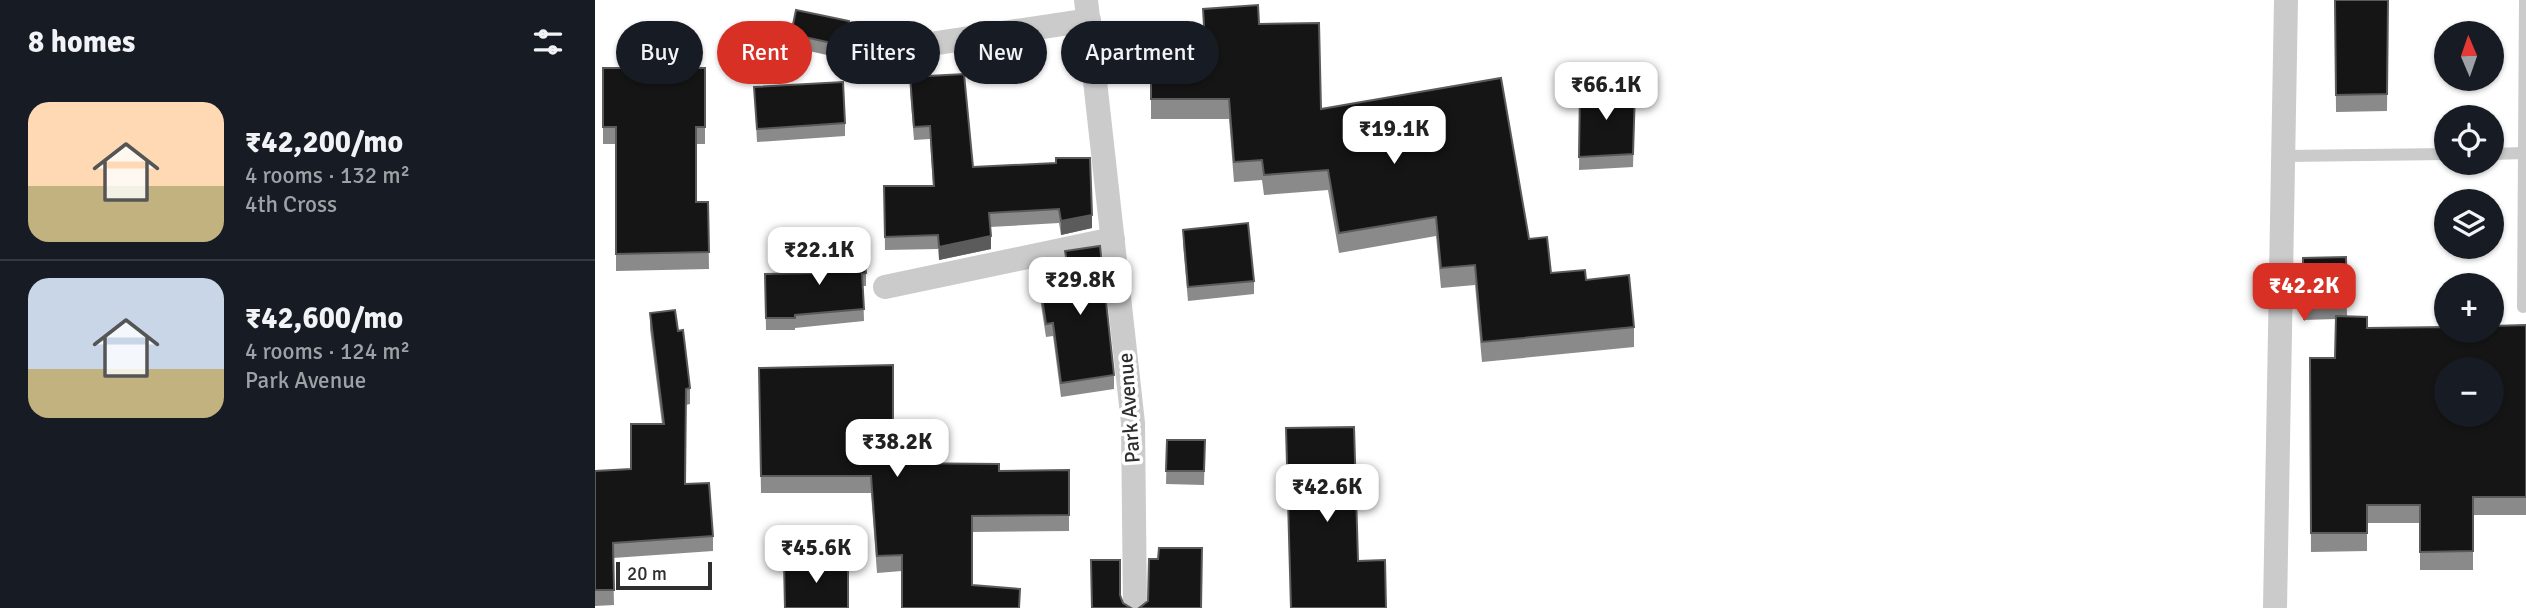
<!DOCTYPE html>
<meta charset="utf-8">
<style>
:root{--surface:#171b24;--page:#20242c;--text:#f1f3f6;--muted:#9ea1a6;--line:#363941;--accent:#d93025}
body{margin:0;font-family:Signika,sans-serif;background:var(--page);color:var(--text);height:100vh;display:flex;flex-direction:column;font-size:26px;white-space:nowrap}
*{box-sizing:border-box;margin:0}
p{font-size:23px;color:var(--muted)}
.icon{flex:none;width:38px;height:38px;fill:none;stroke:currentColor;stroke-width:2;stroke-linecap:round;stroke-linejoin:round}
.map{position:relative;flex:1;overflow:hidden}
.panel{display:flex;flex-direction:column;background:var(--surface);width:595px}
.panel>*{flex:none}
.banner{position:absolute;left:21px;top:21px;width:665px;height:63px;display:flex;gap:14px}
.needle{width:46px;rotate:358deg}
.tools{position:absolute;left:1839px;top:21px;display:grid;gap:14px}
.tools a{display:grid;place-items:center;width:70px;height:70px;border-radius:50%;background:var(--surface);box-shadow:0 2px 5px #0004;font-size:35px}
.scale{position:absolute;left:21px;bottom:18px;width:96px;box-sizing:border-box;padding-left:7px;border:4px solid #2e2e2e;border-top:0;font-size:19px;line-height:24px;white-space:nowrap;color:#2e2e2e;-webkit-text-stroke:5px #fff;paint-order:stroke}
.price{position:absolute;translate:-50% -60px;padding:0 16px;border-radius:14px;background:#fff;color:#222;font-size:23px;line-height:46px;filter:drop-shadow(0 2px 4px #0008)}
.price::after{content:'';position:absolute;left:50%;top:42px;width:21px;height:16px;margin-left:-10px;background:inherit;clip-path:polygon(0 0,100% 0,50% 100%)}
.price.on{background:var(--accent);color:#fff}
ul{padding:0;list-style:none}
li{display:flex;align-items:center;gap:21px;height:175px;padding:0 28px}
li+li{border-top:2px solid var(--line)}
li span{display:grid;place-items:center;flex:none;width:196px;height:140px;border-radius:21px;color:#555}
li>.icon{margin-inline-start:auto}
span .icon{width:84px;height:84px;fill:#fffc;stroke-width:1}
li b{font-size:30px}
h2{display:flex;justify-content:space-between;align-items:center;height:84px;padding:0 28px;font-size:30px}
.chip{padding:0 24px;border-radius:32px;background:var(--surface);box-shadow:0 2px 5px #0004;font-size:24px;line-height:63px}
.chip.on{background:var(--accent);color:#fff}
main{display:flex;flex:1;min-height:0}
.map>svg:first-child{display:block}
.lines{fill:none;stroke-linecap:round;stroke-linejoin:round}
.lane{stroke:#cbcbcb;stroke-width:12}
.street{stroke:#cbcbcb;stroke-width:24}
.wall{fill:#8a8a8a}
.shaded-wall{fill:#5b5b5b}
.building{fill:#151515;stroke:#5b5b5b;stroke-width:2;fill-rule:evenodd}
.labels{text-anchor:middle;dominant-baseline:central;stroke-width:7;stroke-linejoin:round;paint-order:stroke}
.street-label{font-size:21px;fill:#2e2e2e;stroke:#fff}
</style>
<main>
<section class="panel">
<h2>8 homes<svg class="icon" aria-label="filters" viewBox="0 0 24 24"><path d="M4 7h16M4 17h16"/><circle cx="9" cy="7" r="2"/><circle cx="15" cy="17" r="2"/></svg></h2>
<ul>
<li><span style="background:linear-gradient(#ffd9b3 60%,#c2b280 0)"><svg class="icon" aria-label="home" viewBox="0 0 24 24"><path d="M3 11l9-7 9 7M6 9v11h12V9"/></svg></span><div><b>₹42,200/mo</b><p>4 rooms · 132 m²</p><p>4th Cross</p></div></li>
<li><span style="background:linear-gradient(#c9d6e8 65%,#c2b280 0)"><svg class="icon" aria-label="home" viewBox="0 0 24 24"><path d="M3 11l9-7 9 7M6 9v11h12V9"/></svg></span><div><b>₹42,600/mo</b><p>4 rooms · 124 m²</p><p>Park Avenue</p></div></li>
</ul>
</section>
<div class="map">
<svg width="1931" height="608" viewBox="0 0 1931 608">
<rect width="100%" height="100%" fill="#fff"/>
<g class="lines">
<path class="lane" d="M1897,154L1928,153
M1689,156L1852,154
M1928,307L1930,0"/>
<path class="street" d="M491,0L538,423L540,608
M256,56L494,20
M290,287L518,239
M1680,608L1691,0"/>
</g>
<path class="wall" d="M1740,0H1793L1792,111L1741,112Z
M608,9L664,24L726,109L934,239L956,273L991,280L1039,327V347L887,362L880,285L846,288L841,236L744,253L733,190L669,195L667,180L639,182L634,119H556V43L609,42Z
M196,34L254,35L253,42L242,50L241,57L196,47Z
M8,68H110V144H101V202H113L114,269L21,271V144H8Z
M315,77L378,167L461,163L497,228L466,235L464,223L395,227L396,249L344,260L343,249L290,250L289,186H338L335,139L319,140L315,91Z
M159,87L250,123V136L162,142Z
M985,89L1040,90L1038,167L984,170Z
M588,230L659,281V294L593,301L588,244Z
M470,251L519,375V389L466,397L458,336L451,337L444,292V279L472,275L470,264Z
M223,252L271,273V286H268L269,321L200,328V330H171L170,274L224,273Z
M1751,257L1752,317L1772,328L1931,325V515H1878V570H1825V523H1772V551L1716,552L1715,358H1740L1741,319L1708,320V258Z
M55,313L83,331L95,388V404L91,405L90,484L118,536V551L18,558L19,605L0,606V471L36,469L67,424L55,329Z
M164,368L298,463L404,471L474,470V531L377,532V585L425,589V608H307V571L282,573L276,493H166Z
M572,440H610L609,485L571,484Z"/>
<path class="shaded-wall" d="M254,21V35L253,42L242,50L241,57L242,37Z
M497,215V228L466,235V221Z
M396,236V249L344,260V247Z"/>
<path class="building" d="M1740,0H1793L1792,94L1741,95Z
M663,5L664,24L724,23L726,109L906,78L934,239L952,237L956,273L990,270L991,280L1034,275L1039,327L887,342L880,265L846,268L841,217L744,233L733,170L669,175L667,160L639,162L634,99H556V43L610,42L608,9Z
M201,10L254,21L253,28L242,37L241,44L196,34Z
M8,68H110V127H101V202H113L114,252L21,254V127H8Z
M369,74L378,167L461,163V158H495L497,215L466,221L464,209L394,213L396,236L344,247L343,235L290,237L289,186H339L335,126L319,127L315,77Z
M248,82L250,123L162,129L159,87Z
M985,89L1040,90L1038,154L984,157Z
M653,223L659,281L593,287L588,230Z
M505,246L519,375L466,383L458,323L451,324L444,279L474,274L470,251Z
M269,248L271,273L267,274L269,309L200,315V318H171L170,274L225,273L223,252Z
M1751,257L1752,306H1708V258Z
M80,310L83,331L88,330L95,388L91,389L90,484L114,483L118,536L18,543L19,590H0V471L36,469V424H69L55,313Z
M1741,316L1772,317V328L1852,327V331H1897V326L1931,325V497H1878V551L1825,552V505H1772V533H1716L1715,358H1740ZM1852,369H1897V415H1852Z
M298,365V463L404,464V471L474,470V515L377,516V585L425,589L424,608H307V555L282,556L276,476H166L164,368Z
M759,427L763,561L790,560L791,608H696L691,428Z
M572,440H610L609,471H571Z
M564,548H607L606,608H544L553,601L554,559H563Z
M496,560H525V595L528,603L536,608H497Z
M253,562V608H190L189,563Z"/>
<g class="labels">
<g class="street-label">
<text transform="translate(534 408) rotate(-94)">Park Avenue</text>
</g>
</g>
</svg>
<div class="tools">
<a><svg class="needle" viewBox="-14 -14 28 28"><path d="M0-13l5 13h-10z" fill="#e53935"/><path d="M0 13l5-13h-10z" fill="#9ea1a6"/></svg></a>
<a><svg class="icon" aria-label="locate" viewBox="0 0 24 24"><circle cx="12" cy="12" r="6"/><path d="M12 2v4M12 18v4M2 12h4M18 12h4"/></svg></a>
<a><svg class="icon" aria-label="layers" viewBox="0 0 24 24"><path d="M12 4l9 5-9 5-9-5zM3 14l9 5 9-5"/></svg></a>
<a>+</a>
<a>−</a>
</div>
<div class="scale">20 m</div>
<b class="price" style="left:1011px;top:122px">₹66.1K</b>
<b class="price" style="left:799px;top:166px">₹19.1K</b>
<b class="price" style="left:224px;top:287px">₹22.1K</b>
<b class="price" style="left:485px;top:317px">₹29.8K</b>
<b class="price on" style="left:1709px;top:323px">₹42.2K</b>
<b class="price" style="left:302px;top:479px">₹38.2K</b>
<b class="price" style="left:732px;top:524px">₹42.6K</b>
<b class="price" style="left:221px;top:585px">₹45.6K</b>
<div class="banner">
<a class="chip">Buy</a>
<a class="chip on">Rent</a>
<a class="chip">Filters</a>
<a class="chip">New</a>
<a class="chip">Apartment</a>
</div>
</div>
</main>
